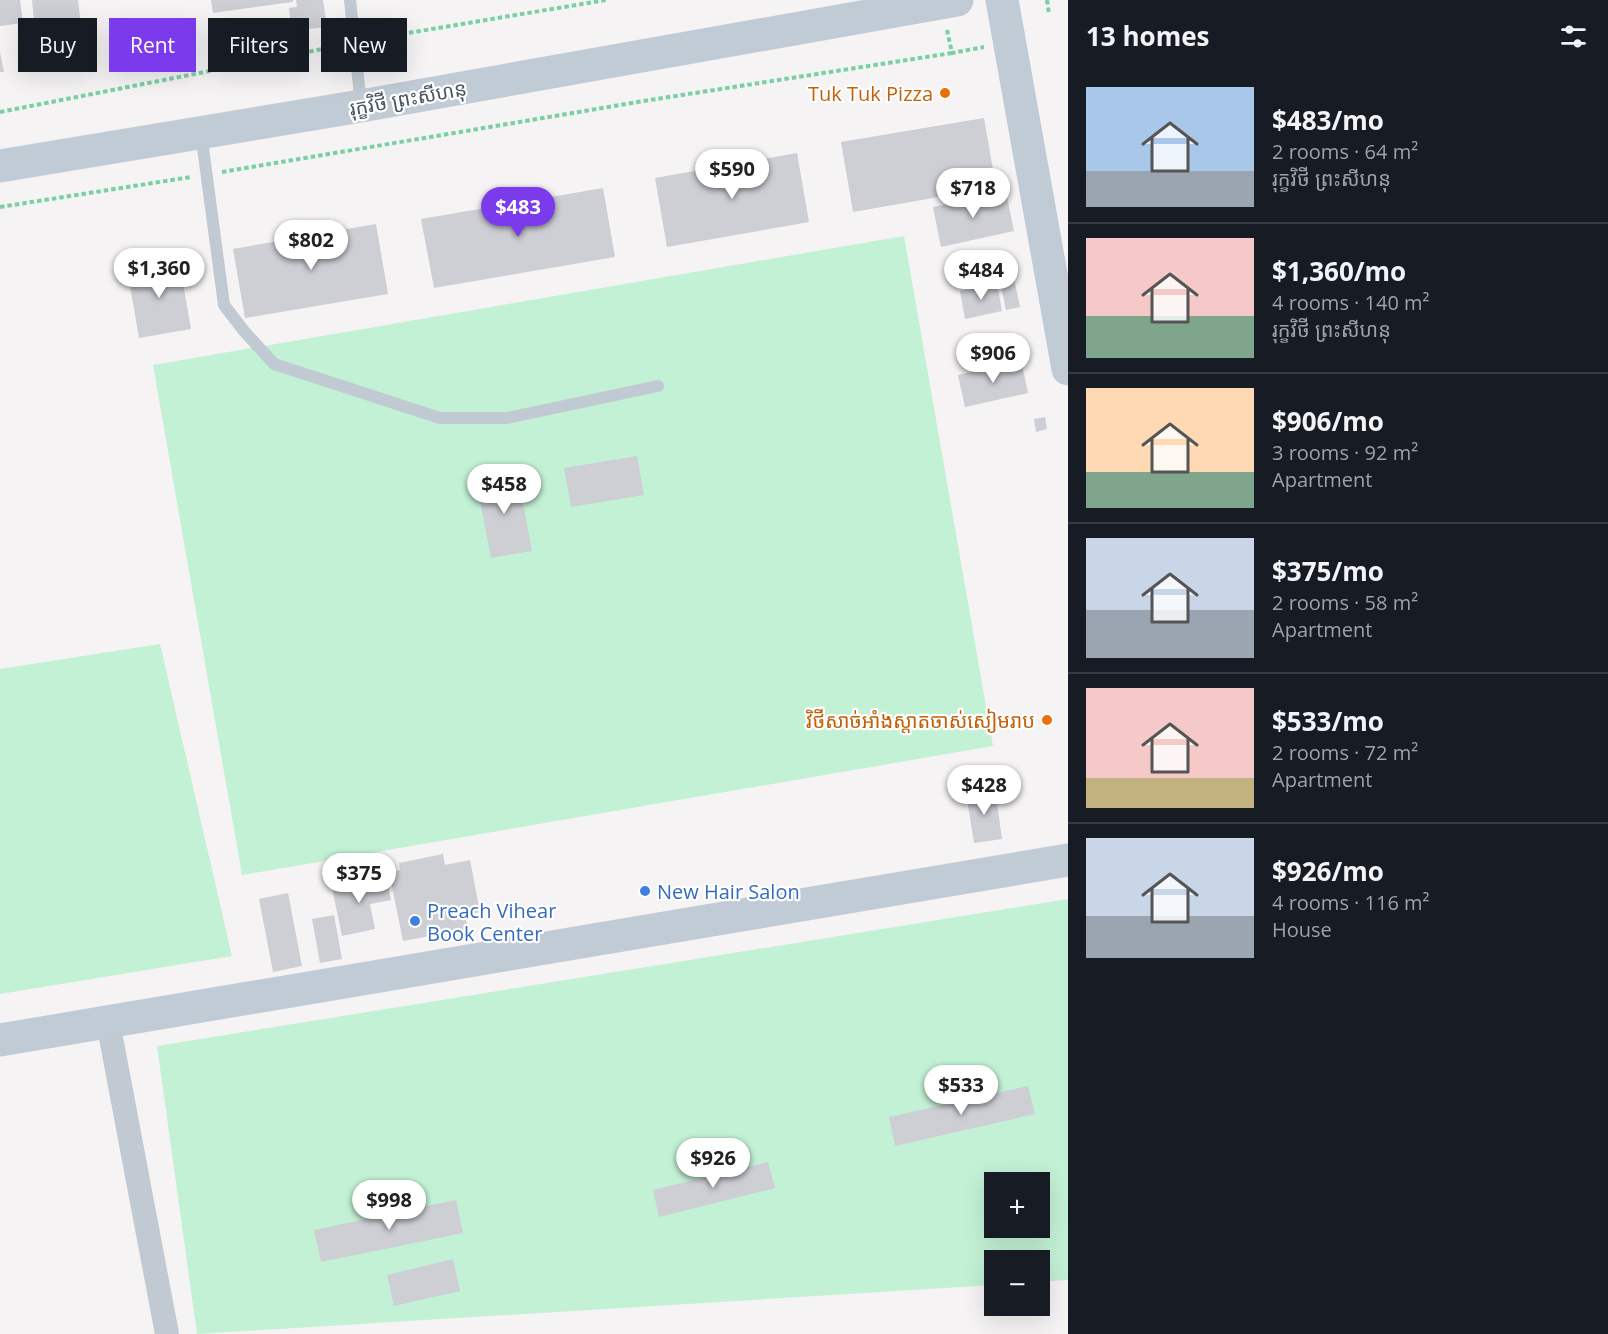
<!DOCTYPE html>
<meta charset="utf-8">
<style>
:root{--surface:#171b24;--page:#20242c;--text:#f1f3f6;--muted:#9ea1a6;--line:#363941;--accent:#7c3aed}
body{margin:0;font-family:"Open Sans","Noto Sans Khmer",sans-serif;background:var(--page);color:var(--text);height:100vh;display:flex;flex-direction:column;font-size:22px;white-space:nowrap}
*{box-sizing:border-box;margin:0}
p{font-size:20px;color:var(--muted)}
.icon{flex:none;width:33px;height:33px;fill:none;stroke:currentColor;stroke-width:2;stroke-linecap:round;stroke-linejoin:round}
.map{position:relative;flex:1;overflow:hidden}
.side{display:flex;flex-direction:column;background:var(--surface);width:540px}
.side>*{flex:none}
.banner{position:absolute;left:18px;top:18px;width:570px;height:54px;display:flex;gap:12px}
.buttons{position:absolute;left:984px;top:1172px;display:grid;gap:12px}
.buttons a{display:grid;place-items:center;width:66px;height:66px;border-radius:0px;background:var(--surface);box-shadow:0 6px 24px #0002;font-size:30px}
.price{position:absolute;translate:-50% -51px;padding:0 14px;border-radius:21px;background:#fff;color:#222;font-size:20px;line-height:39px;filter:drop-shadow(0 2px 3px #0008)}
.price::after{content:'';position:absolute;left:50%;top:36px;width:18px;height:14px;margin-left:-9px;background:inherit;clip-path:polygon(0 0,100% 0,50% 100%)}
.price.current{background:var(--accent);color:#fff}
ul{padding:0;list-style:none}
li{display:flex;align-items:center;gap:18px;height:150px;padding:0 18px}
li+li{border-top:2px solid var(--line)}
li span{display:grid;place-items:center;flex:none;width:168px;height:120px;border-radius:0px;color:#555}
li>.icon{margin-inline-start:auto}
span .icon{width:72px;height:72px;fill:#fffc;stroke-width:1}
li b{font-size:26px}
h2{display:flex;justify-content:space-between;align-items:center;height:72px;padding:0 18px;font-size:26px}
.chip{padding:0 21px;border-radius:0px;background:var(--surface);box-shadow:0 6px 24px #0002;font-size:21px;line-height:54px}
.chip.current{background:var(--accent);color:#fff}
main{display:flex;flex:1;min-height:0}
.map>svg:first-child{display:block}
.green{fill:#c3f1d5;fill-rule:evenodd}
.building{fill:#cdcfd5}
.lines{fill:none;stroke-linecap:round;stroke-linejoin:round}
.path{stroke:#7ad0a6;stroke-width:4;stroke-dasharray:4.5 3;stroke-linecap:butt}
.lane{stroke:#c1cad2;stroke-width:12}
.street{stroke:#c1cad2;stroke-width:24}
.secondary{stroke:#c1cbd6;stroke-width:33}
.food-dot{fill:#e8710a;stroke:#fff;stroke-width:2}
.shop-dot{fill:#3f7fe0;stroke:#fff;stroke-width:2}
.labels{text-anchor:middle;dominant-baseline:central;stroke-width:4.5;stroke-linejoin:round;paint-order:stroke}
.food-label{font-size:20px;fill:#c56008;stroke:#fff;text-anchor:end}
.street-label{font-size:20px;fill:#4a5661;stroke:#fff}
.shop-label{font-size:20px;fill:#366cbe;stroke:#fff;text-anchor:start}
</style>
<main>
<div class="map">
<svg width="1068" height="1334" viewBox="0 0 1068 1334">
<rect width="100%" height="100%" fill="#f5f3f3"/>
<path class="green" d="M904,236L993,746L242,875L153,365Z
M160,644L232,956L0,994V669Z
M1068,899V1280L1040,1282V1260H994V1285L197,1334L157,1046ZM994,1182H1040V1227H994Z"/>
<path class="building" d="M0,0H20L23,23L0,26Z
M32,0H78L84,51L53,54L52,37L36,39Z
M211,0H293V2L213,13Z
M296,0H323L327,27L291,31L289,8L297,7Z
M0,52L4,72H0Z
M984,118L996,187L853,212L841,142Z
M797,153L809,222L667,247L655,178Z
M603,188L615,257L434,288L421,219Z
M1006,192L1014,231L941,247L933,207Z
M376,224L388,294L245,318L233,249Z
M179,260L191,329L139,338L127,268Z
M1011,264L1020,307L1006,310L997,267Z
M975,272L977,285L969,286L967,273Z
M997,284L1002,311L965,319L960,291Z
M1021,360L1028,393L965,407L958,375Z
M1045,417L1047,429L1036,432L1034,419Z
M637,456L644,495L571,507L564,468Z
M517,472L532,551L491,558L476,480Z
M995,788L1002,839L974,843L966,793Z
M443,854L445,865L470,860L480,912L465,915L468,929L403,941L389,872L400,870L399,863Z
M386,877L391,900L370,904L375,929L342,936L332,888Z
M288,893L302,966L273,972L259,899Z
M334,915L342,959L320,963L312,919Z
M1028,1086L1035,1114L895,1146L889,1117Z
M768,1162L775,1188L659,1217L653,1190Z
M456,1200L463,1233L321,1262L314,1230Z
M453,1259L460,1291L394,1306L387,1275Z"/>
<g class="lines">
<path class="path" d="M1047,0L1049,14
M947,30L952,53L984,47
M372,39L606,0
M0,112L338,46
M222,172L650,100L952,53
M0,207L191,177"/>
<path class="lane" d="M350,0L361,105
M201,133L224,305L244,331L274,364L440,418H507L658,386"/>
<path class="street" d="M108,1022L167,1334"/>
<path class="secondary" d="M1002,0L1068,369
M0,166L361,106L957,0
M0,1040L1068,860"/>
</g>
<g class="food-dot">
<circle cx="945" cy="93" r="6"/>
<circle cx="1047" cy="720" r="6"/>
</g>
<g class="shop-dot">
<circle cx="645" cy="891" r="6"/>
<circle cx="415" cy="921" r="6"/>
</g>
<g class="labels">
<g class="food-label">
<text x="933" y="93">Tuk Tuk Pizza</text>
<text x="1035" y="720">វិថីសាច់អាំងស្តាតចាស់សៀមរាប</text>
</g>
<g class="street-label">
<text transform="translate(408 98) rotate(-10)">រុក្ខវិថី ព្រះសីហនុ</text>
</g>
<g class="shop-label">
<text x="657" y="891">New Hair Salon</text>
<text x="427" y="910">Preach Vihear<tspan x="427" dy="23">Book Center</tspan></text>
</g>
</g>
</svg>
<div class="buttons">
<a>+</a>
<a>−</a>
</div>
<b class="price" style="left:732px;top:200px">$590</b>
<b class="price" style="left:973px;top:219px">$718</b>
<b class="price current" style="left:518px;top:238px">$483</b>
<b class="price" style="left:311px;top:271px">$802</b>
<b class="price" style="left:159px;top:299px">$1,360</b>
<b class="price" style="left:981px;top:301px">$484</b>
<b class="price" style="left:993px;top:384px">$906</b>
<b class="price" style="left:504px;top:515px">$458</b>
<b class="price" style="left:984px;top:816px">$428</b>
<b class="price" style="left:359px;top:904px">$375</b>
<b class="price" style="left:961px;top:1116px">$533</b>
<b class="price" style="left:713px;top:1189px">$926</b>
<b class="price" style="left:389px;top:1231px">$998</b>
<div class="banner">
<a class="chip">Buy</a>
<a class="chip current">Rent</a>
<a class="chip">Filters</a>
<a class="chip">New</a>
</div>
</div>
<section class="side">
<h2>13 homes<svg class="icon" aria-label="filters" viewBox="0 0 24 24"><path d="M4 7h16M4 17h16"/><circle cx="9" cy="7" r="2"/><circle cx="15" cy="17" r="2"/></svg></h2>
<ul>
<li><span style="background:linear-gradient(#a9c7e8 70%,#9aa5b1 0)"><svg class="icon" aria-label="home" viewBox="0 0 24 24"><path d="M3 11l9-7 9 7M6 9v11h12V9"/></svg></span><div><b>$483/mo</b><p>2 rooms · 64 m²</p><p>រុក្ខវិថី ព្រះសីហនុ</p></div></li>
<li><span style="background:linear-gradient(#f6c9c9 65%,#7fa58c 0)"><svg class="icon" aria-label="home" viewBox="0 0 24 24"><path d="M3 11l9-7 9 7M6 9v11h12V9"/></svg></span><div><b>$1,360/mo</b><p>4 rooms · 140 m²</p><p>រុក្ខវិថី ព្រះសីហនុ</p></div></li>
<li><span style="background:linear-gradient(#ffd9b3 70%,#7fa58c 0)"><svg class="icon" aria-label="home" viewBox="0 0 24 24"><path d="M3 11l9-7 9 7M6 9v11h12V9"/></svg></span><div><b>$906/mo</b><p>3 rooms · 92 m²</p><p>Apartment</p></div></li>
<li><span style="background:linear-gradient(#c9d6e8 60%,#9aa5b1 0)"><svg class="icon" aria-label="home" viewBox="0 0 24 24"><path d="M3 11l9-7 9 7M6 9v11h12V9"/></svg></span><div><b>$375/mo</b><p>2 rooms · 58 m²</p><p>Apartment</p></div></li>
<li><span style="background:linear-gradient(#f6c9c9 75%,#c2b280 0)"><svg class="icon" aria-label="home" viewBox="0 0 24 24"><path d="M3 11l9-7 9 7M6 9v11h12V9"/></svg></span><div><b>$533/mo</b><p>2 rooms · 72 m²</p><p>Apartment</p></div></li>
<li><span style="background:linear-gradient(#c9d6e8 65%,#9aa5b1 0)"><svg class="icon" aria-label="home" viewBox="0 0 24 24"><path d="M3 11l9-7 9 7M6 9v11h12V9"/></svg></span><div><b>$926/mo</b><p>4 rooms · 116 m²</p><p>House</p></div></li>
</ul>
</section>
</main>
